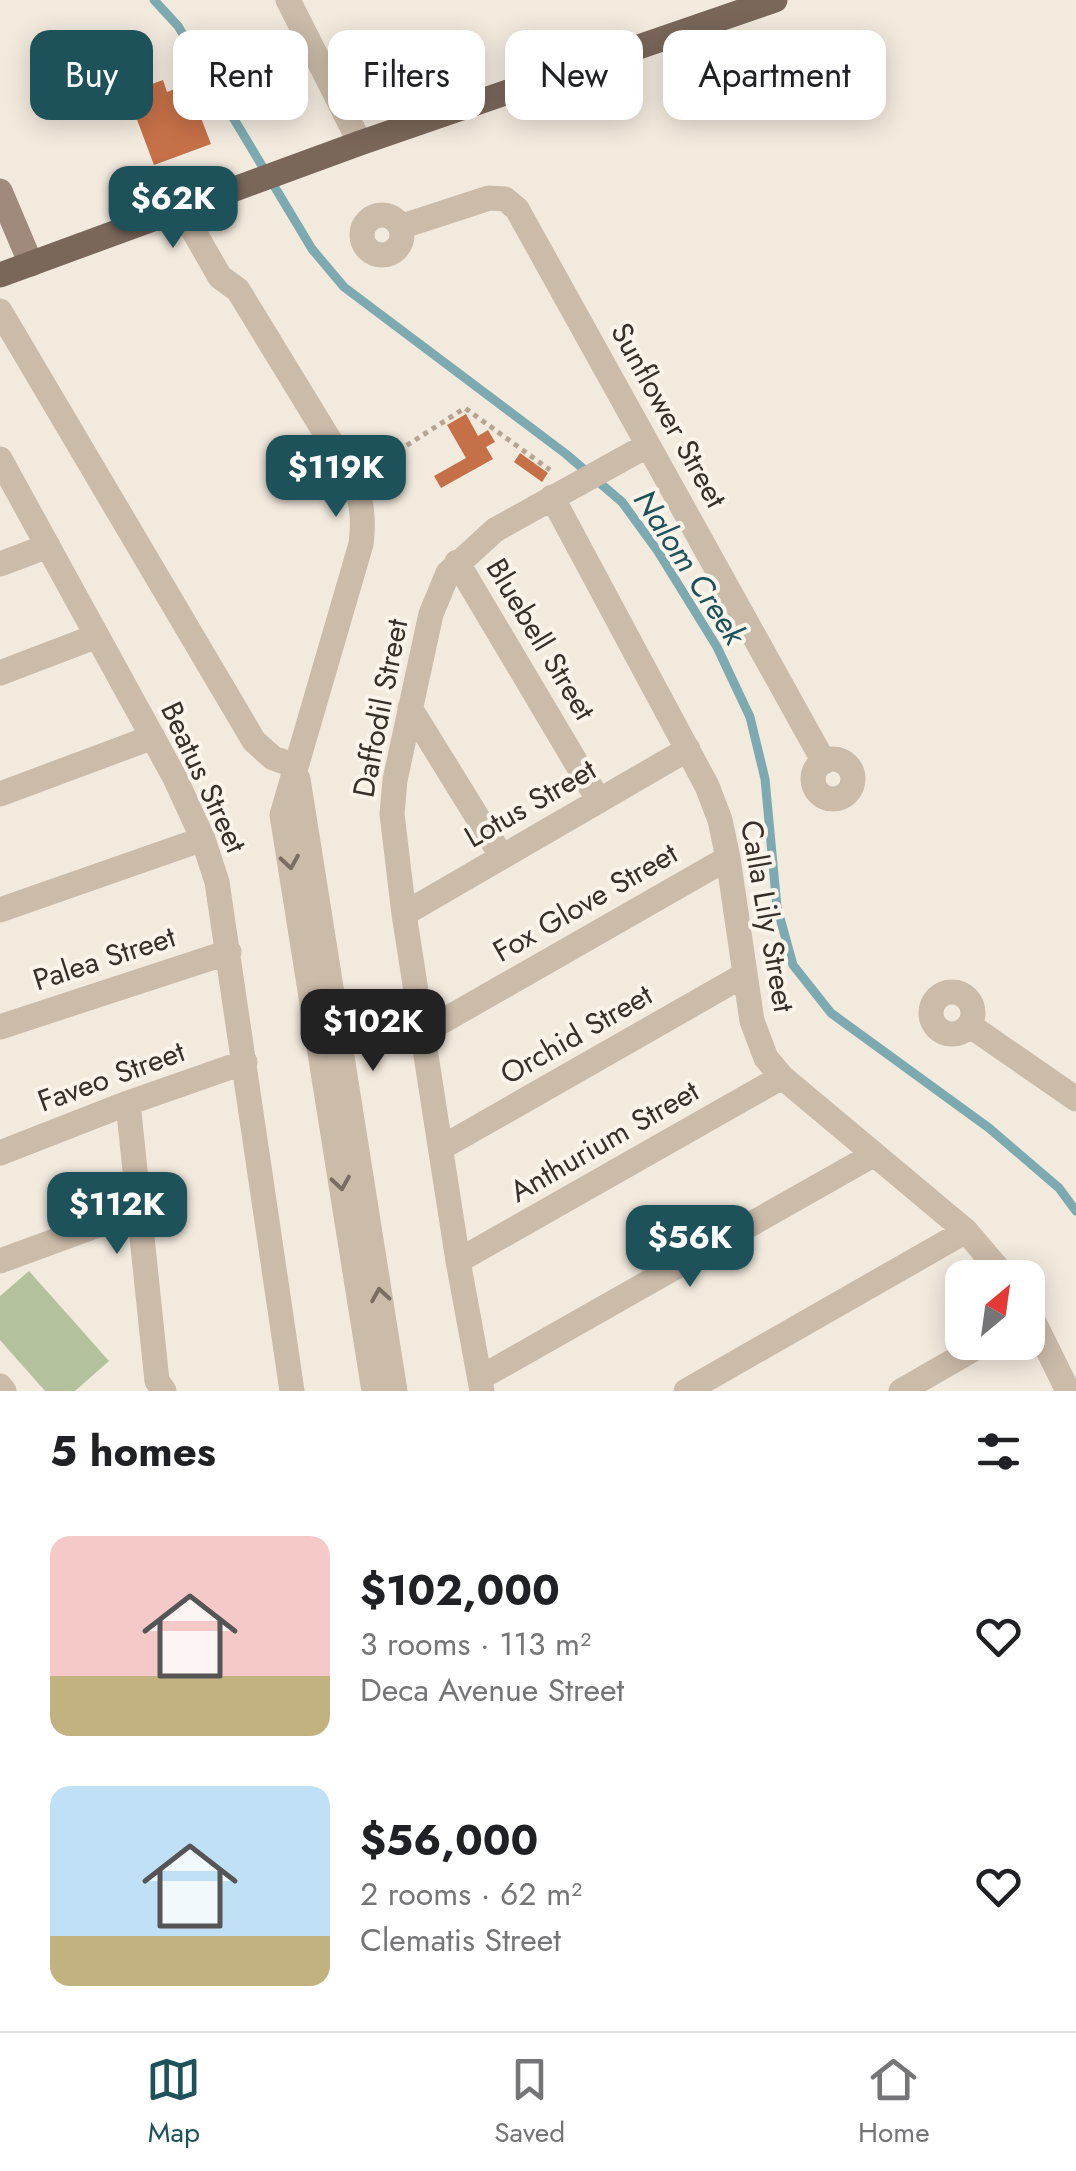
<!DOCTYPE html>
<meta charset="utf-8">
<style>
:root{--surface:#fff;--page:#f2f2f2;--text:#202124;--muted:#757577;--line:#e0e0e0;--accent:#1e525a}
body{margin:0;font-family:Jost,sans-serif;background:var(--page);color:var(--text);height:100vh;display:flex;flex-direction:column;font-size:38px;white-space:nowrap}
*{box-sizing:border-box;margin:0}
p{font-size:32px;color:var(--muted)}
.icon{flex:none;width:55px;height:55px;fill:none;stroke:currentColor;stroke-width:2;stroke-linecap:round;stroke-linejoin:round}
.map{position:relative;height:1391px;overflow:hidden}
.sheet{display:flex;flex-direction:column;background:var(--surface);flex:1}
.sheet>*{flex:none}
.guide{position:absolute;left:30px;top:30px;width:1018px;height:90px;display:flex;gap:20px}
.needle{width:65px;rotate:29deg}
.buttons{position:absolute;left:945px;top:1260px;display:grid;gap:20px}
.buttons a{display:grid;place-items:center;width:100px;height:100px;border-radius:20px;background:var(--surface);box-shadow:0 5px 25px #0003;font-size:50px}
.price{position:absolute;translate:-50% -85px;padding:0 22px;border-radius:20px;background:var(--accent);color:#fff;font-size:32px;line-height:65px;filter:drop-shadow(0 2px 5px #0008)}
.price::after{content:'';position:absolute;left:50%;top:60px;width:30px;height:22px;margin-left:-15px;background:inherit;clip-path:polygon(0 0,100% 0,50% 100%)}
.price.active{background:#222;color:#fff}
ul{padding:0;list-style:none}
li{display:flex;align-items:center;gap:30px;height:250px;padding:0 50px}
li span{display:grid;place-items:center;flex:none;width:280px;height:200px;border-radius:20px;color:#555}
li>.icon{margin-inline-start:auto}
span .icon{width:120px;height:120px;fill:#fffc;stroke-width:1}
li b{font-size:42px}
h2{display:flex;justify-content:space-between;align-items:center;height:120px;padding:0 50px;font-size:42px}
.tag{padding:0 35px;border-radius:20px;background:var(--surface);box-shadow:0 5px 25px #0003;font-size:35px;line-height:90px}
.tag.active{background:var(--accent);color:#fff}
.tabs{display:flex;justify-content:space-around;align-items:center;height:140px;border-top:2px solid var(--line);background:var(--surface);font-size:28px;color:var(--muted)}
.tabs a{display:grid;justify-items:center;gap:5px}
.tabs .active{color:var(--accent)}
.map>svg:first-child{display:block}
.green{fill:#b3c29d}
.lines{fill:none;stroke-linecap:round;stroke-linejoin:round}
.stream{stroke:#7daab0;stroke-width:9}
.building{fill:#c67048}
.path{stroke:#b7a594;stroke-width:5;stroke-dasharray:5 5;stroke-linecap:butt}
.street{stroke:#cbbba9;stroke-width:25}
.secondary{stroke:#9f8a7b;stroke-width:25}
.primary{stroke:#7a675a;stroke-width:25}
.oneway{stroke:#7a6e63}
.labels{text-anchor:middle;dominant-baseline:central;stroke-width:8;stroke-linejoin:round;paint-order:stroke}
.street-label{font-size:30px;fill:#382f29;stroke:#faf4eb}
.water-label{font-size:32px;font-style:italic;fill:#1e525a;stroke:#faf4eb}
</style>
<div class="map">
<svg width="1076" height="1391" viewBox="0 0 1076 1391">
<rect width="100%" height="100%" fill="#f3eade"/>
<path class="green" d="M29,1271L109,1361L75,1391H45L0,1340V1296Z"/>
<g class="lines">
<path class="stream" d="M154,0L178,26L312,249L344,287L566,454L622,502L657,550L717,647L750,717L765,779L777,907L793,965L831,1013L989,1128L1059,1188L1076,1211"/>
</g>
<path class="building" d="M163,80L167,92L188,84L211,144L154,165L127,93Z
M466,414L478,436L488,430L495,442L486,447L493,459L441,488L434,476L466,458L447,425Z
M520,453L548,473L542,482L514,462Z"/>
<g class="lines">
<path class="path" d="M373,467L465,408L550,470"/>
<path class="street" d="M288,0L360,143
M181,209L220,277L238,290L354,480C362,502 364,520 361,544L282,815L374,1391
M362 235a20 20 0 1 1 40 0a20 20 0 1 1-40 0Z
M400,227L489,198L505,199L517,209L824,762
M0,311L254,741L273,758L296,766
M0,459L175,778L203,839L217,882L292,1391
M552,497L707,786L720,820L728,858L752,1021L766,1058L782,1077L966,1231L1006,1278
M457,562L599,801
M0,564L48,546
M0,673L97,636
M410,708L502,857
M813 779a20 20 0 1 1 40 0a20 20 0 1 1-40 0Z
M298,779L395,1391
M0,794L153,737
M0,910L203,839
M404,914L688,749
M931 1013a21 21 0 1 1 42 0a21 21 0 1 1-42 0Z
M969,1025L1076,1099
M0,1027L229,952
M422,1033L728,858
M128,1103L157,1381L164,1391
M441,1148L744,975
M0,1153L128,1103L245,1062
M0,1261L139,1210
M458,1261L782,1077
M1028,1310L1068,1391
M480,1378L873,1155
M0,1386L4,1391
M482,1391L458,1261L404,914L392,814L395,780L431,614L448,573L495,530L648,445
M686,1391L966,1231
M901,1391L986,1342"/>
<path class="secondary" d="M0,191L31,264"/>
<path class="primary" d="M0,275L360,143L775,0"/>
</g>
<defs><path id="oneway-chevron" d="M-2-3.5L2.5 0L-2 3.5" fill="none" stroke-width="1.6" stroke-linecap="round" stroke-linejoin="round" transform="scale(2.5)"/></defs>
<g class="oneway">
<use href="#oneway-chevron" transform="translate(290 862) rotate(81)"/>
<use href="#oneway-chevron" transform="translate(341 1183) rotate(81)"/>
<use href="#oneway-chevron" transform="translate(380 1295) rotate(-99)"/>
</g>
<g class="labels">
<g class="street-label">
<text transform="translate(669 415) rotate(61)">Sunflower Street</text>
<text transform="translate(541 639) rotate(59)">Bluebell Street</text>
<text transform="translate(380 708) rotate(-79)">Daffodil Street</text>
<text transform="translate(204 777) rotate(65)">Beatus Street</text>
<text transform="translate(530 803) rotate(-30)">Lotus Street</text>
<text transform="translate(585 902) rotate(-30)">Fox Glove Street</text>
<text transform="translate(768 916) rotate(80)">Calla Lily Street</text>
<text transform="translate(104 958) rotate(-18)">Palea Street</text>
<text transform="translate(576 1034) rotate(-30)">Orchid Street</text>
<text transform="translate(111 1076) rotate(-20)">Faveo Street</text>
<text transform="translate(604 1141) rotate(-30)">Anthurium Street</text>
</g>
<g class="water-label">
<text transform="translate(690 567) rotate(57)">Nalom Creek</text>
</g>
</g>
</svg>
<div class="buttons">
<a><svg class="needle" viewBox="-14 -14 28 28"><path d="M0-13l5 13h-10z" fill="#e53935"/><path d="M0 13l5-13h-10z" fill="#757577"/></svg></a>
</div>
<b class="price" style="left:173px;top:251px">$62K</b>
<b class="price" style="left:336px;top:520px">$119K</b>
<b class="price active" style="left:373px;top:1074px">$102K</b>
<b class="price" style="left:117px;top:1257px">$112K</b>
<b class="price" style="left:690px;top:1290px">$56K</b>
<div class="guide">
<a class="tag active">Buy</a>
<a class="tag">Rent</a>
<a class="tag">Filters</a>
<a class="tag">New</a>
<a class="tag">Apartment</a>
</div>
</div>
<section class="sheet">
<h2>5 homes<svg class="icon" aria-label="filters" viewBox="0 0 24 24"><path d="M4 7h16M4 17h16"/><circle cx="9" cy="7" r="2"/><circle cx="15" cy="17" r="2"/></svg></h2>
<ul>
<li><span style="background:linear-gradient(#f6c9c9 70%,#c2b280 0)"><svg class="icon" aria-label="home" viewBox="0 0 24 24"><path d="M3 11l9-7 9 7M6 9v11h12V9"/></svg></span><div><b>$102,000</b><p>3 rooms · 113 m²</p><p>Deca Avenue Street</p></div><svg class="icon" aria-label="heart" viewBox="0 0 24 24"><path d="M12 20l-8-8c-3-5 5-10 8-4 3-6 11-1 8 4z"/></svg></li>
<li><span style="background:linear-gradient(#bfe0f5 75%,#c2b280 0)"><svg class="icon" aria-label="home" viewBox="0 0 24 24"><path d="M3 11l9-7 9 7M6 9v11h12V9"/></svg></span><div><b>$56,000</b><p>2 rooms · 62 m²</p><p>Clematis Street</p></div><svg class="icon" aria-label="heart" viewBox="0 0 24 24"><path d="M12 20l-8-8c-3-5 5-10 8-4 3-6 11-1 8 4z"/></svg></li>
</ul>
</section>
<nav class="tabs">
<a class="active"><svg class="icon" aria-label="map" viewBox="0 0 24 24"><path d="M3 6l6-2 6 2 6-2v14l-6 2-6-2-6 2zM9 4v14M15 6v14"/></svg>Map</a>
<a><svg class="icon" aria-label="saved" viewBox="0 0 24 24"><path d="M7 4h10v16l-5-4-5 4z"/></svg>Saved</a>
<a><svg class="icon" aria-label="home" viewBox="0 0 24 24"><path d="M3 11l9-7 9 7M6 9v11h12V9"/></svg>Home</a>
</nav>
